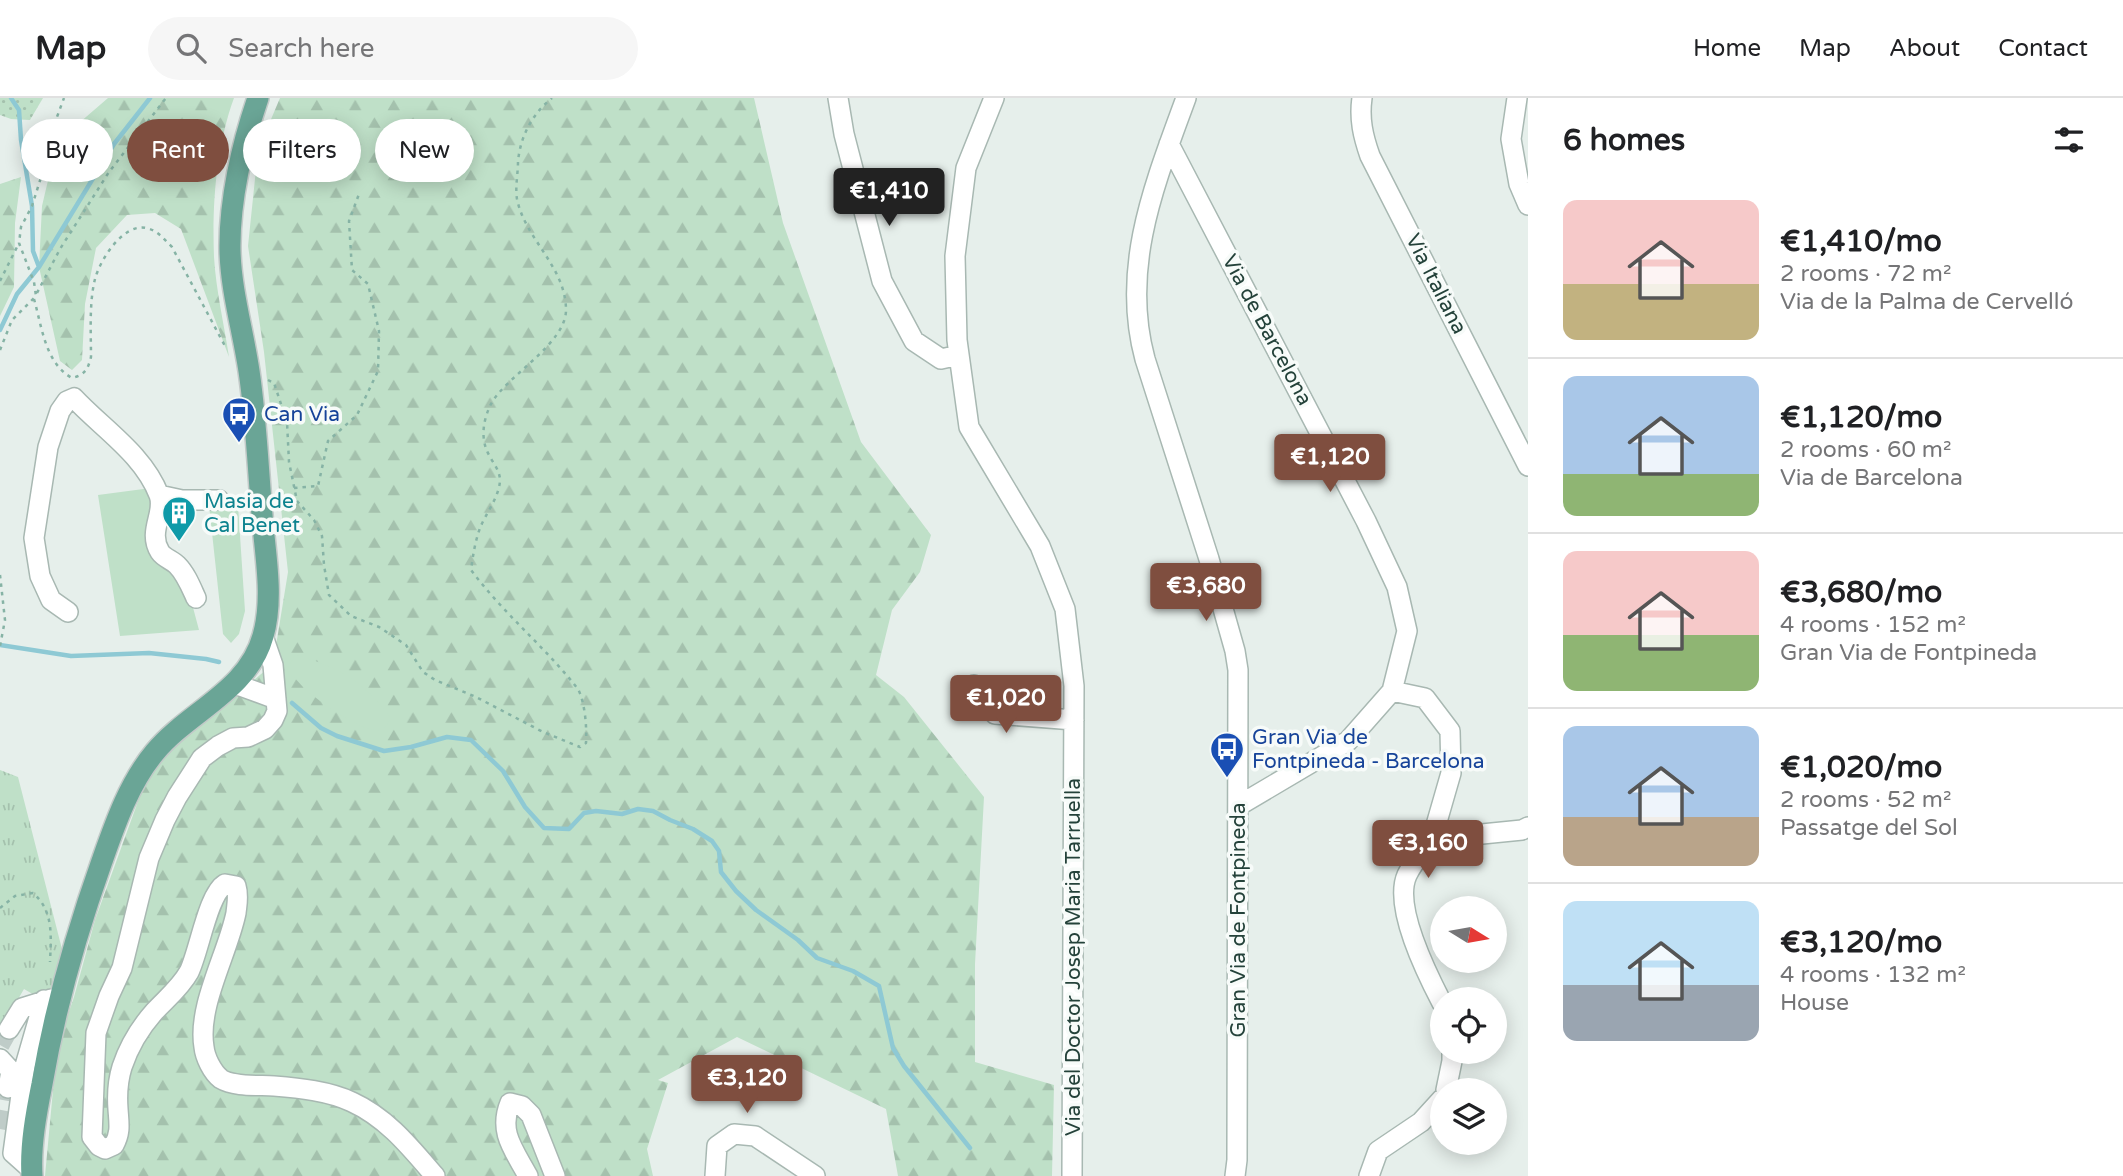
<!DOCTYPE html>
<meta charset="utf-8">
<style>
:root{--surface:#fff;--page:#f6f6f6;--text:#202124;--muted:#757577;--line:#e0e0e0;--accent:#7f4e3f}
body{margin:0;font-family:"Varela Round",sans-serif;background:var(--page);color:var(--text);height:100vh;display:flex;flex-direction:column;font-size:26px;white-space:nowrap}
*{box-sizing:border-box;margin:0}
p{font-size:23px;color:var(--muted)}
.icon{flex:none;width:38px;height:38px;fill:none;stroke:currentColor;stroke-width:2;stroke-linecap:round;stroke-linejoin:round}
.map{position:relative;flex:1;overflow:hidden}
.sheet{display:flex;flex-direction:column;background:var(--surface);width:595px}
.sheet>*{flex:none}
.guide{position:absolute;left:21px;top:21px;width:665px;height:63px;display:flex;gap:14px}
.needle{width:46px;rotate:101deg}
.controls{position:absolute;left:1430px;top:798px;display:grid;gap:14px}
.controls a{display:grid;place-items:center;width:77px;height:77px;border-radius:50%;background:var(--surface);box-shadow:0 4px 18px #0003;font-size:35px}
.price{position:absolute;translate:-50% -60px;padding:0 16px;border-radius:7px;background:var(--accent);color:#fff;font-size:23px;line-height:46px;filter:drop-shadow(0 2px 4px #0008)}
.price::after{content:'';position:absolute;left:50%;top:42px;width:21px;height:16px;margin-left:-10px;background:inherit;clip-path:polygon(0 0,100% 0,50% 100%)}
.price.current{background:#222;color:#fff}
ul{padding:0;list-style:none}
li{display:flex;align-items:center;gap:21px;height:175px;padding:0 35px}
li+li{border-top:2px solid var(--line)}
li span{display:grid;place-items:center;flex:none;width:196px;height:140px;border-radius:14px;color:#555}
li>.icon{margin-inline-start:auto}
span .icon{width:84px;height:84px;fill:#fffc;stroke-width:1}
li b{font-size:30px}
h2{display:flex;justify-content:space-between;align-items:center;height:84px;padding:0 35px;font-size:30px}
.chip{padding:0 24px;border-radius:32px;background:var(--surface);box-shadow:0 4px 18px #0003;font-size:24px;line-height:63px}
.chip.current{background:var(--accent);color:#fff}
header{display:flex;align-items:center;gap:42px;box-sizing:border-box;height:98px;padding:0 35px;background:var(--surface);border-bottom:2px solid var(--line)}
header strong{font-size:33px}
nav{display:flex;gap:38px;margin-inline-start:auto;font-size:24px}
.search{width:490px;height:63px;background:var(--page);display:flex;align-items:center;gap:18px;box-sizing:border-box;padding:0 24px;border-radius:38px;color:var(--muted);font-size:26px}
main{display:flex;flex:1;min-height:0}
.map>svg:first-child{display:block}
.grass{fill:url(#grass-tufts)}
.forest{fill:url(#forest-firs)}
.park{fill:url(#park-dots)}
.garden{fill:#bfe0c8}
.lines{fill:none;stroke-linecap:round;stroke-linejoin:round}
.stream{stroke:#8ec9d4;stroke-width:4.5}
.minor-tunnel{stroke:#bfccc8;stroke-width:19;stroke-dasharray:19 10;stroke-linecap:butt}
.minor-casing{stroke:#a8b8b2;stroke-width:22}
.major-casing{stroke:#c2cac8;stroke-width:24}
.path{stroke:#86b3a5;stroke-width:2.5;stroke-dasharray:3.5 5;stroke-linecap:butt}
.minor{stroke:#fff;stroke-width:19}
.major{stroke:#6aa596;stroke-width:21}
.labels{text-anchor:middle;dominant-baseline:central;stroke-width:7;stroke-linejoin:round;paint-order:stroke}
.street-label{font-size:21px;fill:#24423a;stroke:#f7fbf9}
.transit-label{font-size:21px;fill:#164399;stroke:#f7fbf9;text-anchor:start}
.culture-label{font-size:21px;fill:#0d838f;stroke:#f7fbf9;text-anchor:start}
</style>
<header>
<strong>Map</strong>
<div class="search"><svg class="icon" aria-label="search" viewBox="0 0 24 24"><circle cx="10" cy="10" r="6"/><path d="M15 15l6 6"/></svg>Search here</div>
<nav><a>Home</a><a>Map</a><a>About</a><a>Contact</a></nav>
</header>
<main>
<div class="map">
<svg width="1528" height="1078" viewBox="0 0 1528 1078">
<defs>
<pattern id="grass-tufts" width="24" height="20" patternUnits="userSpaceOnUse" patternTransform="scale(1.75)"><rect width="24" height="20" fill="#bfe0c8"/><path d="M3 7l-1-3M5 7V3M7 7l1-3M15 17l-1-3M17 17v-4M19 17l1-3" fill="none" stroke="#a4c1ad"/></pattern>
<pattern id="forest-firs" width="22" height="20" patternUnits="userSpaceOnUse" patternTransform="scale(1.75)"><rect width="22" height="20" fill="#bfe0c8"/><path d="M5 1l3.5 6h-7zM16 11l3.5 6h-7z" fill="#a4c1ad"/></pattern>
<pattern id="park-dots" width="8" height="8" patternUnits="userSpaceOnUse" patternTransform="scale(1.75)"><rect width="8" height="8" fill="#bfe0c8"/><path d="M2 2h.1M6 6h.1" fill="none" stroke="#a4c1ad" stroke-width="1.8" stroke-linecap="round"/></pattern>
</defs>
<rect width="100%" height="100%" fill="#e6efeb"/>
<path class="grass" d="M0,672L18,679L63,855L48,905L24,891L0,932Z"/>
<path class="forest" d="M108,0H234C216,49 212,106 214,159C216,192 224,226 229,259L181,131L155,115L127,117L96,150L85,206L82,262L72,272L60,263L39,169L42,108L57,44Z
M280,0H754L783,125L861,344L931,437L920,474L892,512L876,577L904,599L984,699L975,866V964L1054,987L1052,1078H898L886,1011L737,939L658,982L668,985L647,1051L653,1078H45L57,949L74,899L95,822L145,684L175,648L273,566L288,474L264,254L248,148L258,52Z
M21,79L15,125L14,189L0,218V86Z"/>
<path class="park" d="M0,0H43L30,22L11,21L0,17Z"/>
<path class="garden" d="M151,390L153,398L149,433L191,502L199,532L120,538L98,397Z
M209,407H238L245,513L239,536L231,545L223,536Z
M295,557C336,567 366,585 391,620C388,625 386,631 380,632C362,635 319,603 306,592C299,585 293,578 287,571Z"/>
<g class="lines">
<path class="stream" d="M11,0L19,12L21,42L32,108L33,153L39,169
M0,232L17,196L39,169L114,46L150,0
M0,547L71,558L149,555L206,561L219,564
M292,605L321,630L337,638L384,653L411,649L447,639L471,642L503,673L525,709L544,730L569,731L584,715L596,713L622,716L638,711L653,713L670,722L693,731L712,743L719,753L721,774L736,793L756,812L798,842L817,860L853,873L879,888L893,950L904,968L970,1050"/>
<path class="minor-tunnel" d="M0,947L9,931
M0,1031L8,990"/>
<g class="minor-casing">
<path id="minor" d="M838,0L844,36L882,183L914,243L941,261L959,257
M994,0L966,70L955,158L957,242L969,329L1040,448L1065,511L1074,588L1072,1078
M1186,0C1155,85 1120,169 1145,261L1209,461L1235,553L1238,572L1237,1062L1235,1078
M1362,0C1359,21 1363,38 1370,58L1528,368
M1517,0L1511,41L1519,86L1528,107
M1169,46L1366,423L1397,489L1407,533L1392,593L1348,643L1238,708
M159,397L182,402H219
M68,514L51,502L40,478L34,440L48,349L60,313L67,303L74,300C103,331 143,356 159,397C166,415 147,433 160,454C164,460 172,462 177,467C186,476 191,489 196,500
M263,538L273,567L277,613L273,622L265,631L248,639L233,640L218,648L202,660L177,699L165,722L149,760L122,870L109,898L96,935L92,1039L99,1048L105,1051L114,1047C121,1034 119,1026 118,1011C117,998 118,982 122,969C129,948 139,931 154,914C166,901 180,890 189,874C199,854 208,796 225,786L236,788C239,798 237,805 236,815C228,855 197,908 204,949C205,959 212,974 221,981C234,989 259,987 274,988C299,990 329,993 352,1004C387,1020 410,1049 435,1078
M235,586L276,601
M974,587L995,616L1074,622
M1392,593L1425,600L1450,633L1451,675L1432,741
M1442,905C1427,876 1393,808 1407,777C1413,764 1424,752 1432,741L1522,732L1528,729
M9,931L22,910L51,901
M0,961L11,973L8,990
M1446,992L1452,963V954
M31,1071L13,1055L25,968L44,902
M528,1078C514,1052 498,1034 510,1005L522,1008L531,1017L555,1078
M715,1078L717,1048L734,1036L755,1038L815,1078
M1369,1078L1378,1053L1421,1024L1442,1001"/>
</g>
<g class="major-casing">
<path id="major" d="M32,1078C30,1048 36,1016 42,986C55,910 76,836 102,763C115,726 129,685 155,654C189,613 248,593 263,538C274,500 265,456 262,417C258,369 256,320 249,273C243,233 231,193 230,153C229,104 242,46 258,0"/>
</g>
<path class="path" d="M0,183L19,145
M37,195L60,151L109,74L166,0
M34,201C42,229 45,265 72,280C85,277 88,271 91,259C91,234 89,205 95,181C100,162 123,125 146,130C157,132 164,141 172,149L225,248
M0,252L12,222L36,198L34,184L19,145L21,129L32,108L43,73L51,35L64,0
M268,282L274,285L287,324L289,364L297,403L314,422L322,438L324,467L329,497L351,518L379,529L406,547L423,574L435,582L476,599L543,634L580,649L586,645C587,630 585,604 578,591C545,549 503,515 471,472C473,457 475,444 480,430C486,415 500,398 500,381C499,371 493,365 489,357C480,341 483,322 491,306C506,278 566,246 566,212C566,169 525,141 517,101C515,89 518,76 518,64C520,39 532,16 552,0
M294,390L318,388L328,343L357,317L378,273L379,233L368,186L352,172L349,123L359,96
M0,477L5,522L0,548
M0,810L15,798L33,795C54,813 51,838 50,864"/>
<use href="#minor" class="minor"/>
<use href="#major" class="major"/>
</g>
<defs>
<g id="bus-pin" transform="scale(1.75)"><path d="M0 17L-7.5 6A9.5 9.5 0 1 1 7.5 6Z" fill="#1a4fb4" stroke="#f7fbf9"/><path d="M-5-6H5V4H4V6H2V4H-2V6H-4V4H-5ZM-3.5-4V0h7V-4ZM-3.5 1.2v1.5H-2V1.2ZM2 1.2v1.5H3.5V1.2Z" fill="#fff"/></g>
<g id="building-pin" transform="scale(1.75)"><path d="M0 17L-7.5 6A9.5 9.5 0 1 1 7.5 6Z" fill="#0f9aa8" stroke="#f7fbf9"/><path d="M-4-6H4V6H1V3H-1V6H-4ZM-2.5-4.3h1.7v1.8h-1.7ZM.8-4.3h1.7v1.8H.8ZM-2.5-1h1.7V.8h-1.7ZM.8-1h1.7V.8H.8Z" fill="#fff"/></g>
</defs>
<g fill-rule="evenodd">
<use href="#bus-pin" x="239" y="316"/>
<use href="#building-pin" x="179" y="415"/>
<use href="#bus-pin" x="1227" y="651"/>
</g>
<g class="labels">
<g class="street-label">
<text transform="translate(1436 186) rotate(63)">Via Italiana</text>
<text transform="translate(1267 232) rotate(62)">Via de Barcelona</text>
<text transform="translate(1238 822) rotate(-90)">Gran Via de Fontpineda</text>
<text transform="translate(1073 859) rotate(-90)">Via del Doctor Josep Maria Tarruella</text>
</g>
<g class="transit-label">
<text x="264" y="316">Can Via</text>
<text x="1252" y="639">Gran Via de<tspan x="1252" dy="24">Fontpineda - Barcelona</tspan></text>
</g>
<g class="culture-label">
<text x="204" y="403">Masia de<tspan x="204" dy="24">Cal Benet</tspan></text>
</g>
</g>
</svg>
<div class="controls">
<a><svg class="needle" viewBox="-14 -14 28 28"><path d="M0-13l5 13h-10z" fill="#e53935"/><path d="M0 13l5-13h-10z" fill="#757577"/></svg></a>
<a><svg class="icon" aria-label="locate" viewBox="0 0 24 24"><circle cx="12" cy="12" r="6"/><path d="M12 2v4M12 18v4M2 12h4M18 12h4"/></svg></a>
<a><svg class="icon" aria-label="layers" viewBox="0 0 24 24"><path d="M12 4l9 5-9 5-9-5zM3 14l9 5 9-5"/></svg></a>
</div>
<b class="price current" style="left:889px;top:130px">€1,410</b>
<b class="price" style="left:1330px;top:396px">€1,120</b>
<b class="price" style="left:1206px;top:525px">€3,680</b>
<b class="price" style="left:1006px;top:637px">€1,020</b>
<b class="price" style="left:1428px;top:782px">€3,160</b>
<b class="price" style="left:747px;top:1017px">€3,120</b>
<div class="guide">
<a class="chip">Buy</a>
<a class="chip current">Rent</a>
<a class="chip">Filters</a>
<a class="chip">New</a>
</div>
</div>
<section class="sheet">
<h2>6 homes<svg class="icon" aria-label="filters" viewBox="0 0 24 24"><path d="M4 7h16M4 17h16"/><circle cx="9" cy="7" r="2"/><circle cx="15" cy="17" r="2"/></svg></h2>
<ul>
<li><span style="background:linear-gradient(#f6c9c9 60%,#c2b280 0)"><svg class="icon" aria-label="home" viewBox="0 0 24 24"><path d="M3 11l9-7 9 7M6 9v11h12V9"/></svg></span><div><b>€1,410/mo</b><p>2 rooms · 72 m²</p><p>Via de la Palma de Cervelló</p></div></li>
<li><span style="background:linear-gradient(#a9c7e8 70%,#8fb573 0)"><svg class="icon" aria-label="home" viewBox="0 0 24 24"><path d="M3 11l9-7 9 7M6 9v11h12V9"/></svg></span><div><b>€1,120/mo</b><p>2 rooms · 60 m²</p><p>Via de Barcelona</p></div></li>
<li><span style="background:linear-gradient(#f6c9c9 60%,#8fb573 0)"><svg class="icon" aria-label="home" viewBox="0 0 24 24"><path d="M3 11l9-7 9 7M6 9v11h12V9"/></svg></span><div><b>€3,680/mo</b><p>4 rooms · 152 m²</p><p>Gran Via de Fontpineda</p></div></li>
<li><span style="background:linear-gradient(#a9c7e8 65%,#b9a48a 0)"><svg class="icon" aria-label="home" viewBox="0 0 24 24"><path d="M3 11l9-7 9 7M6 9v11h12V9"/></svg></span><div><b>€1,020/mo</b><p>2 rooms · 52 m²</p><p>Passatge del Sol</p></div></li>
<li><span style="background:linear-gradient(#bfe0f5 60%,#9aa5b1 0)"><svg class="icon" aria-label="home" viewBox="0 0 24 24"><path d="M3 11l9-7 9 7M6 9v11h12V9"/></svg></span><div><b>€3,120/mo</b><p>4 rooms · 132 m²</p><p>House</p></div></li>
</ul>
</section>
</main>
